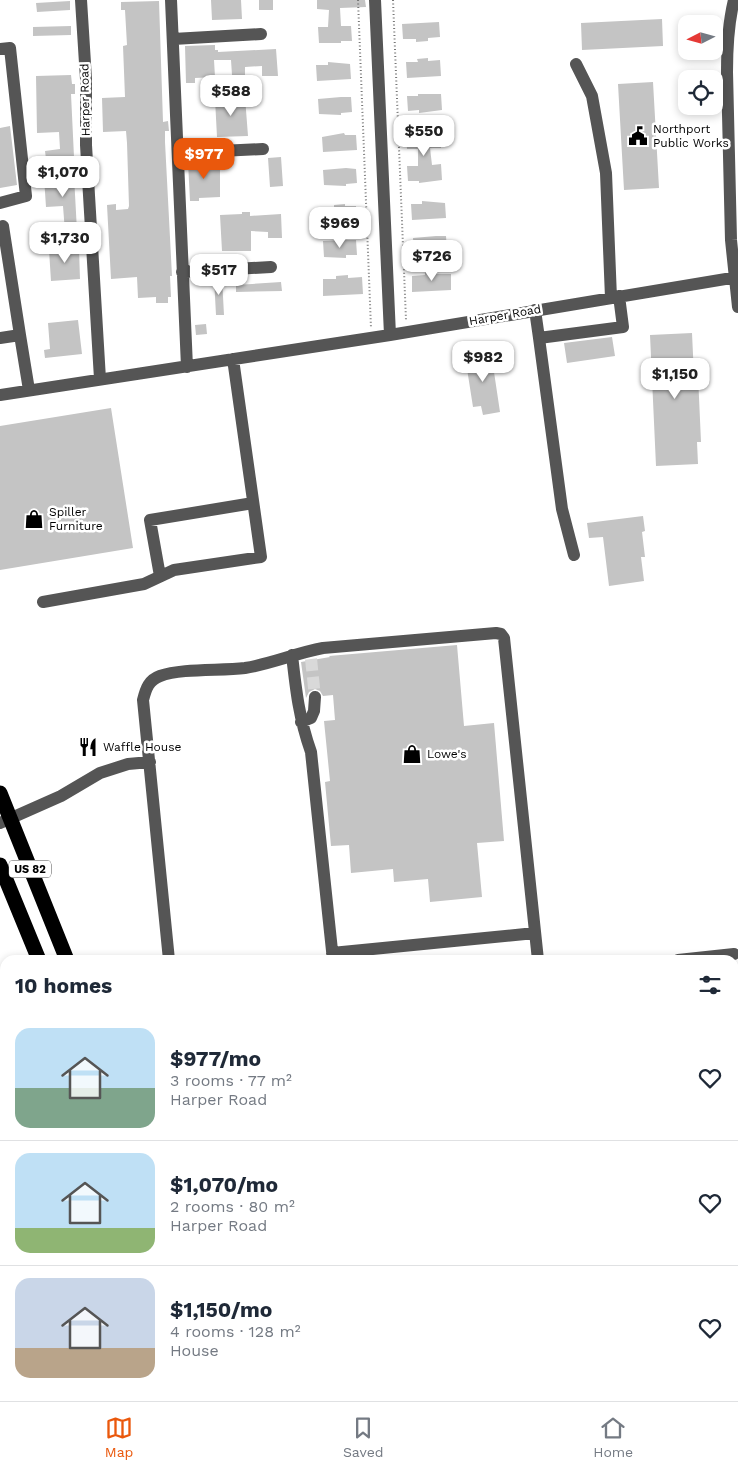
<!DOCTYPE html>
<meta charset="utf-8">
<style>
:root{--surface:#fff;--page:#f6f6f7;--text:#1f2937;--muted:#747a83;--line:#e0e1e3;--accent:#ea580c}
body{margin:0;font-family:"Work Sans",sans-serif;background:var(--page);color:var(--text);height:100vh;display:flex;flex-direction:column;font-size:19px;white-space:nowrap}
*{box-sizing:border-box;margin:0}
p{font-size:16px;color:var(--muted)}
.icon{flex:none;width:28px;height:28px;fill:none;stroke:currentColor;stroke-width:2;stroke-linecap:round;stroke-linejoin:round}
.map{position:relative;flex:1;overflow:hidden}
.panel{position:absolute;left:0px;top:955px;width:739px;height:446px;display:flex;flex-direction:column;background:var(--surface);border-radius:15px 15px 0 0;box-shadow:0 2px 8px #0003}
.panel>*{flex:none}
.needle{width:32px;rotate:264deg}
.buttons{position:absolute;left:678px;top:15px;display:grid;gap:10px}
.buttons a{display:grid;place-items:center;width:45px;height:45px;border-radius:10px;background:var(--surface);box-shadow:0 2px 8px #0003;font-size:25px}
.price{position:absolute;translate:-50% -42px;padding:0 11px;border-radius:10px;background:#fff;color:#222;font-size:16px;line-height:32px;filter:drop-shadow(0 1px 2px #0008)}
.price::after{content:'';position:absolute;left:50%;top:30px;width:15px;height:11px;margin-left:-8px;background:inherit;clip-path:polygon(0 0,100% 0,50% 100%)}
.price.selected{background:var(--accent);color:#fff}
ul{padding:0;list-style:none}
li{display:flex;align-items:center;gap:15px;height:125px;padding:0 15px}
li+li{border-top:1px solid var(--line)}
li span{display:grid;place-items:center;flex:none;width:140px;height:100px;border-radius:15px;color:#555}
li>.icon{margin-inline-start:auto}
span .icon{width:60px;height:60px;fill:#fffc;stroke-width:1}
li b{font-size:21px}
h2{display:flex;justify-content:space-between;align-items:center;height:60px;padding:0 15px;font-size:21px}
.tab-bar{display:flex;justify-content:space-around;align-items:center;height:70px;border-top:1px solid var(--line);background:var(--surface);font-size:14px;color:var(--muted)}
.tab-bar a{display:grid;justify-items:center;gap:2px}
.tab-bar .selected{color:var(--accent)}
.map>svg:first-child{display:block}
.building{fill:#c4c4c4}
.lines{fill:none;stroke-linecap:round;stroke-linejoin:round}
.minor-tunnel{stroke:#d9d9d9;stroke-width:12;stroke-dasharray:12 6;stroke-linecap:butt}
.path{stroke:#777;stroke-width:2;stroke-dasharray:1 2.5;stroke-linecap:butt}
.minor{stroke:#555;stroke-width:12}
.highway{stroke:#000;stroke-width:15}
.labels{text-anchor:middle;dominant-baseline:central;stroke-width:5;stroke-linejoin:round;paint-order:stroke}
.shield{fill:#fff;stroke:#4c4c4c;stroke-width:1}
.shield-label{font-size:11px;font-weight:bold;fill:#000}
.street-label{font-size:12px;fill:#000;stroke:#fff}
.poi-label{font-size:12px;fill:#000;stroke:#fff;text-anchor:start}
</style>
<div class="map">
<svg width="738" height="1401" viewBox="0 0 738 1401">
<rect width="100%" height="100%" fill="#fff"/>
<path class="building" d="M211,0H241L242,19L212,20Z
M259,0H273V10H259Z
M317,0H365L366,7L340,8L341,26H351L352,41H341V43H319L318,27H328L329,10L317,9Z
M70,1V10L37,12L36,3Z
M159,1L163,122L168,121L169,131H165V142L172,276H170L171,297H168V303H156V297L138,298L137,277L111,279L107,205L116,204V210L128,209L129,206L127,143L126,131L103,132L102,98L125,97L123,46L127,45L125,10H121V2Z
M662,19L663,46L582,50L581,23Z
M439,22L440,37L428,38V41L416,42V39H403L402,24Z
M71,26V35L33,36V27Z
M215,45V50H218V52L276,49L278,76H262V66L245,67V75H232L231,60H214L215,77L195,78V83H186L185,46Z
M428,58V61L440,60L441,76L407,78L406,62H418L417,59Z
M328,62L350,64L351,79L317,81L316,65H328Z
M71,75L72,84H75V94H71L74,157L46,159L45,151L60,149L59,132L37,133L36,76Z
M653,82L659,188L624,190L618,84Z
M418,94H441L442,110L419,113V110L408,111L407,96H418Z
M245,97L248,136L217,137L215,99Z
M341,97H351L352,112L341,113V115L319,114L318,99Z
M10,126L17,185L0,188V128Z
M429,130V133L440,132L441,148H430L432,165L441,164L442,180L419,183V181H408L407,166H418V149H407L406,134L418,133V131Z
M344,133L345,135H356L357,150L323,152L322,137Z
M281,157L283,186L270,187L268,158Z
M220,160V197L199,198V201H190L188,162Z
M346,168L356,169L357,183L346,184V186L324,185L323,170Z
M74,176L77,231L65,232L63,206L46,207L44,177Z
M422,201L445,203L446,218L412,220L411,204H422Z
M345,204V206H356L357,221L323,223L322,208L334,207V205Z
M242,212H250V216L281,214L282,238H268V232L251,231V251H222L220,215L242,214Z
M436,236H446L447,251L436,252V254L414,253L413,238Z
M346,240H356L357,255H346V258L324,257L323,241Z
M79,248L80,279L51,281L49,250Z
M425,272H437V274H451V290L412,292V276L425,275Z
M348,275V278L362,277L363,294L323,296V279H336V276Z
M214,278H222L224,315H216Z
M281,282L282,291L236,292V285Z
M78,320L82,354L45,358L44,350L50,349L48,323Z
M206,324L207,334L196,335L195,325Z
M692,333L694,376L698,375L701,442H697L698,464L656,466L650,335Z
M612,337L615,356L567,363L564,343Z
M491,352L500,412L483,415L481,406L473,407L465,356Z
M111,408L133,548L0,570V426Z
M643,516L645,531L642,532L645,557H641L644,581L609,586L603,537L589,538L587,523Z
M457,645L464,726L494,723L504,841L477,843L482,897L430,902L428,879L394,882L393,869L351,873L349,845L331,846L325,782L330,781L324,721L335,720L333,695L323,696L320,691L315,689L309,692L306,698L301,662L330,657L329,656Z"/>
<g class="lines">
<path class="minor-tunnel" d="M311,659L315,697"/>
<path class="path" d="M358,0L371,328
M393,0L406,320"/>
<path class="minor" d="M81,0L86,79V145L100,379
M171,0L187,367
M375,0L390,335
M734,0C728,24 727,47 727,72L731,240L738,307
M173,39L261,34
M0,49L10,48L26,196L0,203
M576,64L592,96L606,173L611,298
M179,153L263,149
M0,227L3,226L20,335L0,338
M182,272L271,267
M535,310L539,338L623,327L619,296
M20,335L29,390
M539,338L562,509L574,555
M0,395L390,335L738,277
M160,576L150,520L253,503
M43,602L144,584L174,570L261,557L233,359
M292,655C296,691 299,718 311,752L333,960
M301,722L311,718L314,711L315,697
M0,823L61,796L100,773L128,764L150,762
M332,953L535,933
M169,960L143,700C146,688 149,680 160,676C182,668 220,671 245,668C271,664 296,653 323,648L496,633L501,634L504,638L538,960
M678,960L734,954
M0,995L5,1008
M0,1029L5,1027
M0,1072L4,1213L0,1226
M0,1376L5,1375
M340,1396L341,1401
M426,1396V1401
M507,1396V1401"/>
<path class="highway" d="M0,793L67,960
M0,865L39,960
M211,1396L213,1401
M241,1396L242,1401"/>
</g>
<defs>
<g id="civic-bare" transform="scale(1.5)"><path d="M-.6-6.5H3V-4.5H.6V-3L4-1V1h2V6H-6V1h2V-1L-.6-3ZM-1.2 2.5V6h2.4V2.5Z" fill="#000" stroke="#fff" stroke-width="2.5" paint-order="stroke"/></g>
<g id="shop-bare" transform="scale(1.5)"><path d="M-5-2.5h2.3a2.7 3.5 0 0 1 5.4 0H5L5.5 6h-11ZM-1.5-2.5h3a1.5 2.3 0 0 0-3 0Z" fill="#000" stroke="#fff" stroke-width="2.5" paint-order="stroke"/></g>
<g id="restaurant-bare" transform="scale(1.5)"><path d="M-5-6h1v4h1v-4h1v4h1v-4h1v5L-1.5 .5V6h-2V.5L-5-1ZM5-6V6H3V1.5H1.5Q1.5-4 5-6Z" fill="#000" stroke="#fff" stroke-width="2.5" paint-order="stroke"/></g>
</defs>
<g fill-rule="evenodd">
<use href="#civic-bare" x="638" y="136"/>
<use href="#shop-bare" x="34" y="519"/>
<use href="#restaurant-bare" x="88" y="747"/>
<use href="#shop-bare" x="412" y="754"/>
</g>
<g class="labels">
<rect class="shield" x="9" y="860.5" width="42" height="17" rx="4"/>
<g class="shield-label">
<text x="30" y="869">US 82</text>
</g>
<g class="street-label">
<text transform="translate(85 100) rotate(-91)">Harper Road</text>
<text transform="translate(505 315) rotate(-10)">Harper Road</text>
</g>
<g class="poi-label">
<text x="653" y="129">Northport<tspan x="653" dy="14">Public Works</tspan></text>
<text x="49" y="512">Spiller<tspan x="49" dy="14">Furniture</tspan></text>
<text x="103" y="747">Waffle House</text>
<text x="427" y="754">Lowe's</text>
</g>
</g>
</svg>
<div class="buttons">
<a><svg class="needle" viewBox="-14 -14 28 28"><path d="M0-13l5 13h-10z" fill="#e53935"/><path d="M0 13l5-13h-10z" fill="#747a83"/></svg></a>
<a><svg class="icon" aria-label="locate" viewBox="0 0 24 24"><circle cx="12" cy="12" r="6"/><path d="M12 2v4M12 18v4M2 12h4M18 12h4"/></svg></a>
</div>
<b class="price" style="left:231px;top:117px">$588</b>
<b class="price" style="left:424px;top:157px">$550</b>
<b class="price selected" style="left:204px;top:180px">$977</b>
<b class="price" style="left:63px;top:198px">$1,070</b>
<b class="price" style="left:340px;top:249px">$969</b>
<b class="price" style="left:65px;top:264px">$1,730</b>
<b class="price" style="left:432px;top:282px">$726</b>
<b class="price" style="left:219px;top:296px">$517</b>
<b class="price" style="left:483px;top:383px">$982</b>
<b class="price" style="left:675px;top:400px">$1,150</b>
<section class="panel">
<h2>10 homes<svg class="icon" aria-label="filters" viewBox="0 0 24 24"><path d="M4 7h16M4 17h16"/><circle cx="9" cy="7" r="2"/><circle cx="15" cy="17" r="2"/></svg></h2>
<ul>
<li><span style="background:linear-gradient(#bfe0f5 60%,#7fa58c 0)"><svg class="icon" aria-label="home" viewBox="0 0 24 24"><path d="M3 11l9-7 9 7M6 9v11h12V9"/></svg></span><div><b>$977/mo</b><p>3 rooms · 77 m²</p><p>Harper Road</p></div><svg class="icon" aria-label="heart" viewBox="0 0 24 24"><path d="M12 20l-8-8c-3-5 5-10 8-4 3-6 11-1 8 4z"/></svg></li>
<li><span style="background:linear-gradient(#bfe0f5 75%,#8fb573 0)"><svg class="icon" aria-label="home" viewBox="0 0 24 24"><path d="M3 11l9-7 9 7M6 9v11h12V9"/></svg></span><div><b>$1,070/mo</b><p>2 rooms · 80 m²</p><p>Harper Road</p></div><svg class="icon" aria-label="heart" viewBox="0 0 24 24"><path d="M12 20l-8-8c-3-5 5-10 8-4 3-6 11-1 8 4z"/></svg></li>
<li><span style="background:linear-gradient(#c9d6e8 70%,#b9a48a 0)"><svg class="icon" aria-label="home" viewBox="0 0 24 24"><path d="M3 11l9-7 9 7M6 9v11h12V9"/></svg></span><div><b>$1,150/mo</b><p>4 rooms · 128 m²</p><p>House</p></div><svg class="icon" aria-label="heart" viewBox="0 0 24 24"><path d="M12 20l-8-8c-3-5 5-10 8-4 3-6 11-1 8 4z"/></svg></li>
</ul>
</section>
</div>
<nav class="tab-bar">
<a class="selected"><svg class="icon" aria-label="map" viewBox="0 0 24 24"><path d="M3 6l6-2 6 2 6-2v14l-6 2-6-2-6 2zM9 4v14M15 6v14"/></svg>Map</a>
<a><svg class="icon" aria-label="saved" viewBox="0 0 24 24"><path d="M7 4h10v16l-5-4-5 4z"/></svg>Saved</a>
<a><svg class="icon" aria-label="home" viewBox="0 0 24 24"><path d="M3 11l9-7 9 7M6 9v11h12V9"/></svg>Home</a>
</nav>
